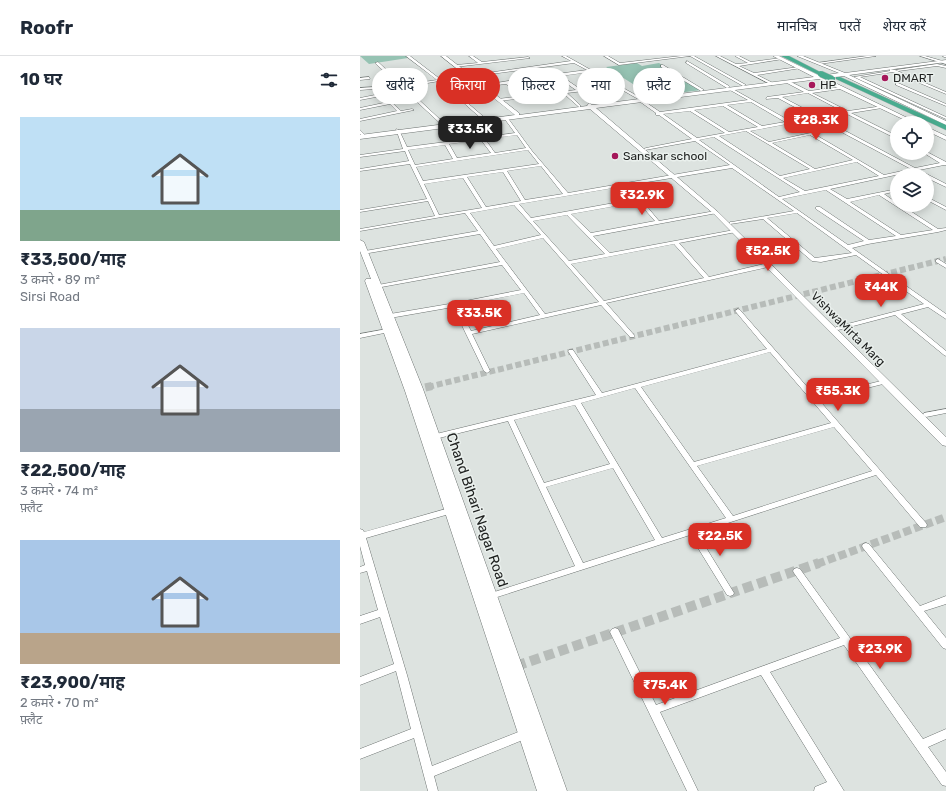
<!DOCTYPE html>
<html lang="hi">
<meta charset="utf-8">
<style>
:root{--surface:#fff;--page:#f2f2f3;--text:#1f2937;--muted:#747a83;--line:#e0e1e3;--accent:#d93025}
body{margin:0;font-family:Rubik,"Noto Sans Devanagari",sans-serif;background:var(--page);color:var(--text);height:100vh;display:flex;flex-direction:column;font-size:15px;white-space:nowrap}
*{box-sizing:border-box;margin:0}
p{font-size:13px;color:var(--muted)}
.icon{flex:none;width:22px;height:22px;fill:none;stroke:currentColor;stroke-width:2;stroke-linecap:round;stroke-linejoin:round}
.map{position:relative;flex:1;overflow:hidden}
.side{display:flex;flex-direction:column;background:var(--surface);width:360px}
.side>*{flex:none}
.guide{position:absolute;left:12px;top:12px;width:380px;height:36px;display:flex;gap:8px}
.fabs{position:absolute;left:530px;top:60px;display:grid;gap:8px}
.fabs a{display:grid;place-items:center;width:44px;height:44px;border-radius:50%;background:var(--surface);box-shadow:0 2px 10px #0003;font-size:20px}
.price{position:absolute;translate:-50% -34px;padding:0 9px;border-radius:8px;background:var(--accent);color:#fff;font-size:13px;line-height:26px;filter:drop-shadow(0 1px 2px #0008)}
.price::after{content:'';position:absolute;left:50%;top:24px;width:12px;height:9px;margin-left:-6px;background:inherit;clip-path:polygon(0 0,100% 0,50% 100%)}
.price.active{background:#222;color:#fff}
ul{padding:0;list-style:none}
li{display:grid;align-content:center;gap:8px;height:212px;padding:0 20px}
li span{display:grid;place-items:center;height:124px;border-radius:0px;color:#555}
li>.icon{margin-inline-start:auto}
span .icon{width:72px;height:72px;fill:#fffc;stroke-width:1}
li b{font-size:17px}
h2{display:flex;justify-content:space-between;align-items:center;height:48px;padding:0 20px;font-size:17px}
.tag{padding:0 14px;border-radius:18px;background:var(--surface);box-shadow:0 2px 10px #0003;font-size:14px;line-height:36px}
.tag.active{background:var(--accent);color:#fff}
header{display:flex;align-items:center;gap:24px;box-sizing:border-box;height:56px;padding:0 20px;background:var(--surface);border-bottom:1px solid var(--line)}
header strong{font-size:19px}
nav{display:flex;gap:22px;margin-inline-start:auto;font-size:14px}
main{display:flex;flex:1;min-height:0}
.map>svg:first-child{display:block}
.green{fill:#96c3b3}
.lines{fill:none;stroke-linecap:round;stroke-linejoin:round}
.street-tunnel-far2{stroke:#b7bcb9;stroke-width:6;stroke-dasharray:6 3;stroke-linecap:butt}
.street-tunnel-far1{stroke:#b7bcb9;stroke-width:8;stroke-dasharray:8 3.5;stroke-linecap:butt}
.street-tunnel{stroke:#b7bcb9;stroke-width:10;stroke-dasharray:10 5;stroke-linecap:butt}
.street-casing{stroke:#6e7472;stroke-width:1}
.secondary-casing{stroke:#6e7472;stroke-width:1}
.highway-casing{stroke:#bcbcbc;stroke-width:1}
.street{fill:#fff;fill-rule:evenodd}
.secondary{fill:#fff;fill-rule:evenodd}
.highway{fill:#49ac8f;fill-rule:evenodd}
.highway-bridge-casing{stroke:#bcbcbc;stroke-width:7;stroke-linecap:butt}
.highway-bridge{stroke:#49ac8f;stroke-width:6}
.poi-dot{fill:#a5175a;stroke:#eaf0ed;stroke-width:1.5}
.labels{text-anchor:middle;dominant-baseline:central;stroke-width:3;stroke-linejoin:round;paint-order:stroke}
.far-poi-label{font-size:12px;fill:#1e201f;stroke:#eaf0ed;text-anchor:start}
.far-street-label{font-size:12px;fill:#1e201f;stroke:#eaf0ed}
.street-label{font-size:14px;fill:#1e201f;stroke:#eaf0ed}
</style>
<header>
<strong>Roofr</strong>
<nav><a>मानचित्र</a><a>परतें</a><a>शेयर करें</a></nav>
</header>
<main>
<section class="side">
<h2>10 घर<svg class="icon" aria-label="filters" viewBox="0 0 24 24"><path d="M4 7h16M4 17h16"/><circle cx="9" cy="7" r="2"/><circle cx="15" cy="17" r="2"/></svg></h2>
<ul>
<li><span style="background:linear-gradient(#bfe0f5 75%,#7fa58c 0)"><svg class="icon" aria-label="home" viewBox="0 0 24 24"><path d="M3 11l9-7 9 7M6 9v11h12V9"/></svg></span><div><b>₹33,500/माह</b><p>3 कमरे · 89 m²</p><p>Sirsi Road</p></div></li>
<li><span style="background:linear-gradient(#c9d6e8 65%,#9aa5b1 0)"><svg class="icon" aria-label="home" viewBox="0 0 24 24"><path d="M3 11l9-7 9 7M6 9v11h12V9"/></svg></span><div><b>₹22,500/माह</b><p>3 कमरे · 74 m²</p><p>फ़्लैट</p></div></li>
<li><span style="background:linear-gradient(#a9c7e8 75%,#b9a48a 0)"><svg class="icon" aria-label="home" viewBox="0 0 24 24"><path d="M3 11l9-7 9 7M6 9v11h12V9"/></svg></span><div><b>₹23,900/माह</b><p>2 कमरे · 70 m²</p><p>फ़्लैट</p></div></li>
</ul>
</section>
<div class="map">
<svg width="586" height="735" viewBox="0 0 586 735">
<rect width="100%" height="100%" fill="#dde3e0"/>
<path class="green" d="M0,0H46L48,2L9,8Z
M277,7L282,10L299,7L342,34L292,40L246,11Z"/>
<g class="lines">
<path class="street-tunnel-far2" d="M68,331L586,203"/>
<path class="street-tunnel-far1" d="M54,334L72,330
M457,508L586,461"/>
<path class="street-tunnel" d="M156,610L459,507"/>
<g class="street-casing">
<path id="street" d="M46,0H50L80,23L95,21V23L82,25L125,62V64H123L79,25L45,31L85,68L82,69L15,7L18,6L43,29L77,24Z
M109,0H113L122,6L168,1L170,2L95,11L96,9L118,7Z
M202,0H206L281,42L278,43L257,31L207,37L220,49V51H219L203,37L139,45L138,43L163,40L146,28L120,31L118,30L166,22L227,14L214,7L108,21L106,20L211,5ZM230,16L254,29L220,33L201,20ZM197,21L216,34L166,40L150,27L166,25L178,33L179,31L170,24Z
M244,0H248L260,7L321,0H334L386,29L383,30L330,0L259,9Z
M356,0H360L376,8L388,7L375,0H379L391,6L421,2L423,3L379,10L394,17L439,11L441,12L397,19L413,27L412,29Z
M507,0H516L459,8L457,7Z
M560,0H565L586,6V8Z
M583,0H586V1H584Z
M327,5L369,30L370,31L367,32L326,7Z
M577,8L586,10V12L577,10L538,15L536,14Z
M301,9H303L344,34L341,35L301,11Z
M530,13L535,14L586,36V38L533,16L500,21L586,61V63L494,21L530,15Z
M9,21L10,23L0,24V22Z
M427,25H429L449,35L481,31L480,33L452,37L488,55L523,50V52H522L491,57L537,80V83L487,58L461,62L555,112L580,107L564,97H567V96L586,106V109H584L559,114L586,128V131L567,122V119H562L554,115L470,133L487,143L537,133V135L524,138L537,147V149H541L578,173L586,172V174L578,176L508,188L492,192L586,258V263L568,251L541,258L586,295V300L584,299L535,259L478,274L476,273L475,272L476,271L564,248L496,199L461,206L452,205L403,163L370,168V166H372L434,155L372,112L269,129L299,165L355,155H357V157L233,180L250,197L374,174L376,175V176L319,187L349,221L408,207L411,209L408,211L246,247L274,279L275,280L274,281H270L241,249L112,278L130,315L127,317L124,315L93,251L30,262L27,260L30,258L95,247L161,234L142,209L16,232L15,231L18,229L140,206L120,178L3,198V196L5,195L118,175L105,157L0,175V173L75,160L68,145L0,156V154L67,143L50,108L0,115V113L49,105L45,95L0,101V99L43,93L36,73L39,74L47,91L155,77L144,62L147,61L172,95L208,137L370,109L335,85L285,94L284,93L286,92L332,83L299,59H296V57L279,45V43H281L300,56L388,44L370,34L371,32L430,65L453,61L418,42L406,43L407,41L444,36L427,27ZM448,37L484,56L458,60L422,41ZM391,46L425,66L402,70L367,49ZM363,50L398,71L369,76L334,54ZM330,55L365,77L337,82L303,58ZM457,63L551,113L524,119L454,78L461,76L442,65ZM438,66L455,76L409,86L390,75ZM386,75L450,113L420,120L359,80ZM157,79L166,92L135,97L125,83ZM450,79L493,104L455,113L412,87ZM354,81L440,136L419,141L339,84ZM121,84L131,97L97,102L89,88ZM85,89L93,103L55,109L48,94ZM168,94L179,108L63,125L56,111ZM497,106L519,120L445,135L423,122ZM181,110L203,138L165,144L147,115ZM143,116L161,145L126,151L107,121ZM103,122L122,152L79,159L64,128ZM265,130L276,143L171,162L159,148ZM466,134L536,180L509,184L460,151H456V153L504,185L488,189L422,143ZM519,139L573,174L541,179L490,146ZM278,146L295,165L231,177L211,158ZM154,149L181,179L134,190L110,157ZM437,157L492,197L455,202L407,162ZM207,159L245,198L209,205L173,165ZM183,182L239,246L185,258L136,193ZM314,188L344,222L244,245L211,208ZM164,237L180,259L111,275L98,250Z
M536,27H538L586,48V50L536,29Z
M15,31L41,55L52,53L54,54L0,65V63L37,55L30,48L0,54V52L28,46L21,40L0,44V42L20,38L14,33L0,34V32Z
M237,37H239L248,46V48H246L237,39Z
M0,74L4,78V80H2L0,78Z
M567,141L586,151V154L567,144Z
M578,203L586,208V212L576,206V204Z
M378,253L380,254L456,341L525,324L527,325L528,326L527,327L459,344L566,467L567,469L566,471H560L516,419L337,477L374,537L373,539L370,540L367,539L330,479L131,543L128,542L127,540L128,538L215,510L148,365L75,383H72L71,381L72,379L236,339L208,295L209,294H213L242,337L407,293L376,256L375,255ZM410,296L471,367L334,406L281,331ZM275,332L366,462L302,482L221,347ZM215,349L250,408L184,427L154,364ZM474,371L512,415L373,460L337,410ZM253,412L295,484L223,507L186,431Z
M27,273L29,274L30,275L29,276L0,282V278Z
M586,353V357L566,361L563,359L564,357Z
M93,451L96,452L97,454L96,456L6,482L47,619L72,710L166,673L170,675L171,678L170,681L74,720L78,735H68L54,682L0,703V693L51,673L36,615L0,629V621L34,608L20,561L0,568V560L18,554L7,515L0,517V511L5,509L0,490V473L3,474L4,476Z
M506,487L509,488L560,550L586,540V548L564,555L586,582V593L583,592L503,492L502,490L503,488Z
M437,512L440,513L563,683L586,673V683L568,691L586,716V730L582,729L484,589L410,616L484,735H454L455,731L467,726L401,619L300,656L338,735H327L250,576L252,573L255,572L258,573L296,649L480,582L434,517L433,515L434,513Z"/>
</g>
<g class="secondary-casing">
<path id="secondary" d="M81,0H86L159,57V59L227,50L229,47L232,49L454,21L413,0H419L460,20L479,17L437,0H443L485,17L586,4V6L489,19L586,65V69L484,20L465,22L558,67H551L459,23L236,52L358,156L586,381V390L582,389L354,158L230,53L0,83V79L155,59Z
M567,71L586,80V84L567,75Z
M0,184L4,186L63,333L207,735H177L45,335L5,225L6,223H11L0,195Z"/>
</g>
<g class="highway-casing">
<path id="highway" d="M421,0H429L464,18L459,19Z
M476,21H480L586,69V74L476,23Z"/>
</g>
<use href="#street" class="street"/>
<use href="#secondary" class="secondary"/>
<use href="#highway" class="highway"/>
<g class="highway-bridge-casing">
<path id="highway-bridge" d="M461,18L472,23"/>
</g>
<use href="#highway-bridge" class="highway-bridge"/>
</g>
<g class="poi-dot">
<circle cx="525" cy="22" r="4"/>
<circle cx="452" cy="29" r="4"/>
<circle cx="255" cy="100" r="4"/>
</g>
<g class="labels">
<g class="far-poi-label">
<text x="533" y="22">DMART</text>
<text x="460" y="29">HP</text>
<text x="263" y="100">Sanskar school</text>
</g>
<g class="far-street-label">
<text transform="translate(488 273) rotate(45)">VishwaMirta Marg</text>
</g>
<g class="street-label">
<text transform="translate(117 454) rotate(71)">Chand Bihari Nagar Road</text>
</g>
</g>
</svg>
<div class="fabs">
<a><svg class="icon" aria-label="locate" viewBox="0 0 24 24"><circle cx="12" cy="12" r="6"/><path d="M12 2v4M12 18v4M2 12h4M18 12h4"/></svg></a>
<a><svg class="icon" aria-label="layers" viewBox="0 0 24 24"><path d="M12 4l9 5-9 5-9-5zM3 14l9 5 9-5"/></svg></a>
</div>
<b class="price" style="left:456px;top:85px">₹28.3K</b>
<b class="price active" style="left:110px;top:94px">₹33.5K</b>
<b class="price" style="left:282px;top:160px">₹32.9K</b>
<b class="price" style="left:408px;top:216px">₹52.5K</b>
<b class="price" style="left:521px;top:252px">₹44K</b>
<b class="price" style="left:119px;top:278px">₹33.5K</b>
<b class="price" style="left:478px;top:356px">₹55.3K</b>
<b class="price" style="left:360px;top:501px">₹22.5K</b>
<b class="price" style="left:520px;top:614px">₹23.9K</b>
<b class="price" style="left:305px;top:650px">₹75.4K</b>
<div class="guide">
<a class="tag">खरीदें</a>
<a class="tag active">किराया</a>
<a class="tag">फ़िल्टर</a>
<a class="tag">नया</a>
<a class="tag">फ़्लैट</a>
</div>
</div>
</main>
